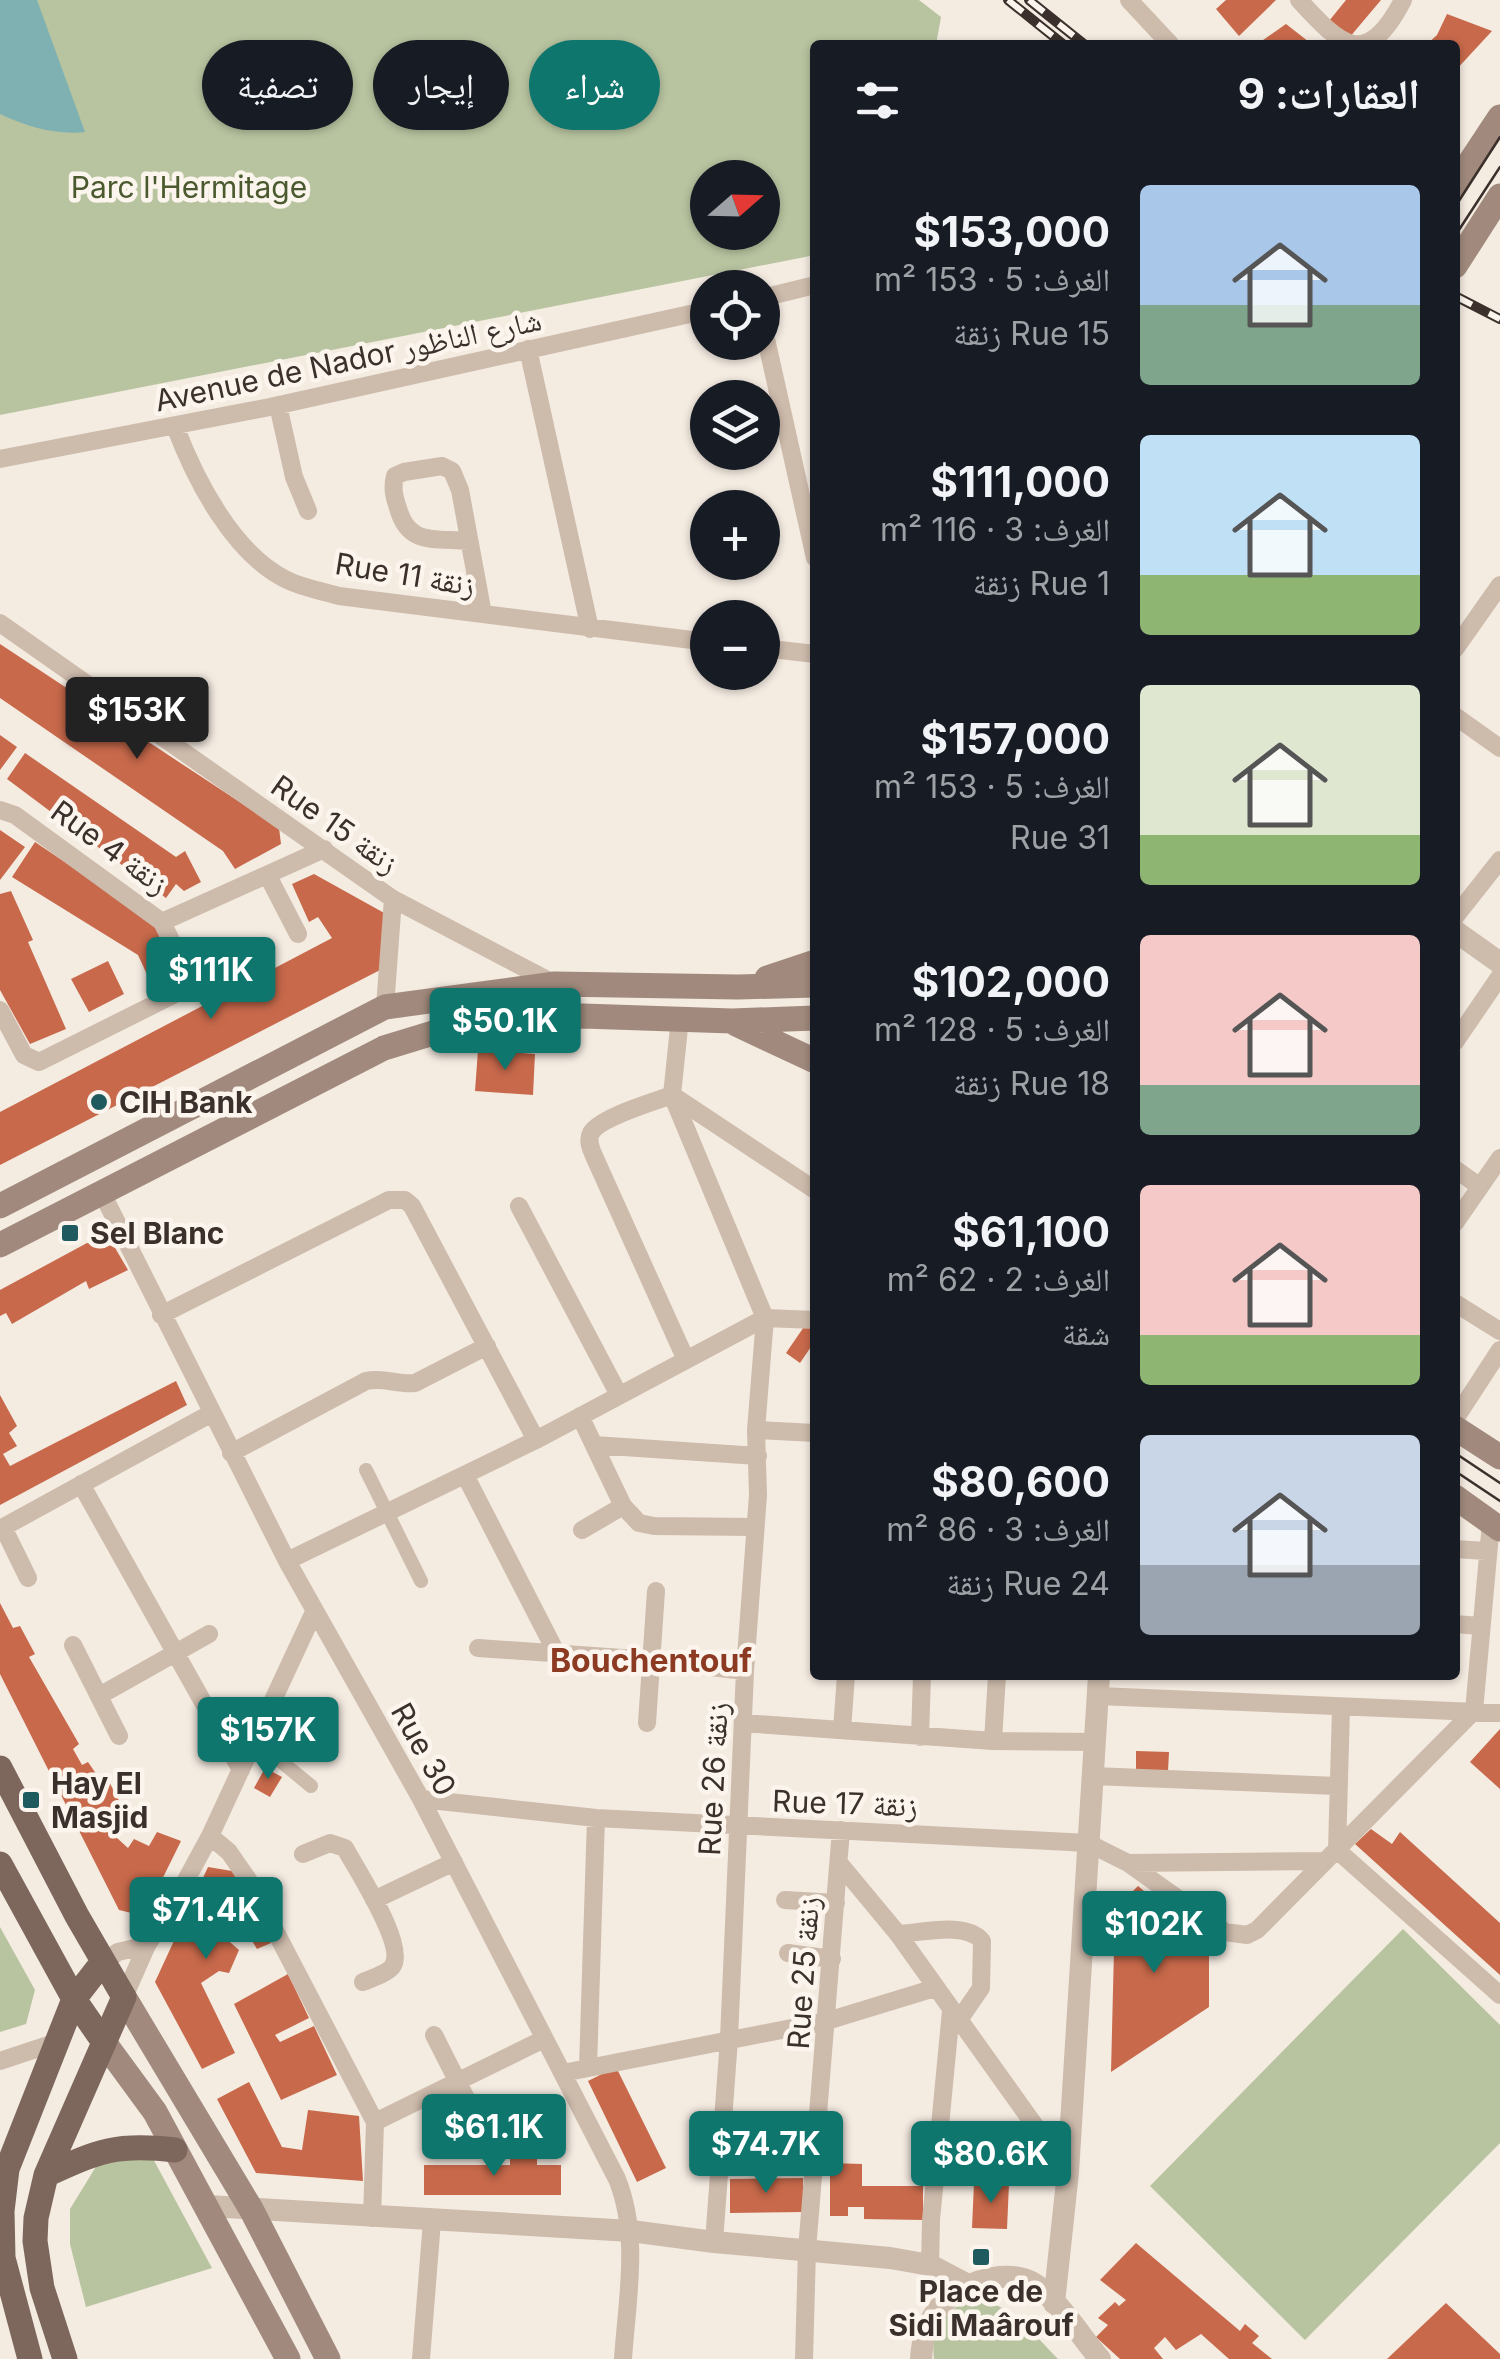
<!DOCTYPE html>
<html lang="ar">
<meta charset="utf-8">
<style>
:root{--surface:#171b24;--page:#20242c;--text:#f1f3f6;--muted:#9ea1a6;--accent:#0f766e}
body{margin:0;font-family:Inter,"Noto Naskh Arabic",sans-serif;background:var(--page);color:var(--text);direction:rtl;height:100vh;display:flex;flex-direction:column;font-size:38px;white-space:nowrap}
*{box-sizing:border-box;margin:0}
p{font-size:32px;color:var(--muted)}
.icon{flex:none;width:55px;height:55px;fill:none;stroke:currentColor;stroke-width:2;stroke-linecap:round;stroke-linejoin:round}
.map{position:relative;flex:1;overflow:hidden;direction:ltr}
.details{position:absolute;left:810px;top:40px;width:650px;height:1640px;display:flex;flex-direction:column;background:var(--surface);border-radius:10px;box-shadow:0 2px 8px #0004;direction:rtl}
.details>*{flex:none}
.banner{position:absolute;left:30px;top:40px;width:630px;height:90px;direction:rtl;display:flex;gap:20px}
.needle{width:65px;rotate:70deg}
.controls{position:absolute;left:690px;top:160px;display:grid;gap:20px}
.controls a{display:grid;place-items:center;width:90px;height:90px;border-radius:50%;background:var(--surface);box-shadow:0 2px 8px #0004;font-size:50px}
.price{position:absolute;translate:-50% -85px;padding:0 22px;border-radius:10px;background:var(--accent);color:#fff;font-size:32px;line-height:65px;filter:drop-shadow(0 2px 5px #0008)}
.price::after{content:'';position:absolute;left:50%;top:60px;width:30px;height:22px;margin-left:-15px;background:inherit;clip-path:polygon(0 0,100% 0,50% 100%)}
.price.current{background:#222;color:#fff}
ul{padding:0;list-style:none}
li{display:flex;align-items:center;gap:30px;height:250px;padding:0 40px}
li span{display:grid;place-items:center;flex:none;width:280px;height:200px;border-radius:10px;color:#555}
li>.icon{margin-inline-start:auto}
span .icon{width:120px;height:120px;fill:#fffc;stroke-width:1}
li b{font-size:42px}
h2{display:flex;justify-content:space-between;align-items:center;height:120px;padding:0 40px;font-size:42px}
.chip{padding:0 35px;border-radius:45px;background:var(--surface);box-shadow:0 2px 8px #0004;font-size:35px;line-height:90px}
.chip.current{background:var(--accent);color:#fff}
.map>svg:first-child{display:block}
.green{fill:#b8c4a0;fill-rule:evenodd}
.water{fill:#7fb0b2}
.building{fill:#c8694b}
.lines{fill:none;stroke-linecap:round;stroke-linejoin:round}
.pedestrian{stroke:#cdbbac;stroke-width:14}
.minor{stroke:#cdbbac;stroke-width:18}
.tertiary{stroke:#cdbbac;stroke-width:22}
.secondary{stroke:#a18a7d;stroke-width:25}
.primary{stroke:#7d675c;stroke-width:25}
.tram{stroke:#3b302b;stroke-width:2.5}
.rail-casing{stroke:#3b302b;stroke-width:10}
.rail{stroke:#fbf5ee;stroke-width:6;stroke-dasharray:19;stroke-linecap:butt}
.poi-dot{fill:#1f5a5e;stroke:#fbf5ee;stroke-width:4}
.labels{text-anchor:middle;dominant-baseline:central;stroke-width:9;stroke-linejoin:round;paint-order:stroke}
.park-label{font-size:30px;fill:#4a5a2e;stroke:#fbf5ee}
.street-label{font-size:30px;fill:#3b302b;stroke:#fbf5ee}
.poi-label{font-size:30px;font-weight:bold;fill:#3b302b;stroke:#fbf5ee;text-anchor:start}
.neighbourhood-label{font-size:32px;font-weight:bold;fill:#8c3b22;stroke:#fbf5ee}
</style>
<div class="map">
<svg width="1500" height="2359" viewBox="0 0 1500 2359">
<rect width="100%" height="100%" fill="#f4ebe1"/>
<path class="green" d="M0,0H919L941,17L936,45H815V255L0,415ZM708,178H762V232H708Z
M0,1927L35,1990L26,2024L0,2032Z
M1403,1929L1500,2025V2143L1305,2340L1150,2186Z
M151,2155L212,2268L86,2307L70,2244V2209L97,2165Z
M970,2300C1009,2299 1032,2333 1058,2359H934C930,2332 944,2310 970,2300Z"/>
<path class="water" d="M0,0H37L85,132C56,135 27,127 0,114Z"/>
<path class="building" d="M1226,0H1276L1239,36L1216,9Z
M1346,0H1381L1349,38L1329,21Z
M1447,14L1492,31L1455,71V45H1426L1437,35Z
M1286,24L1313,45H1256Z
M0,644L279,828L281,844L235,869L223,851L0,698Z
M0,735L17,747L0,770Z
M25,753L176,857L185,851L201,882L184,891L176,884L166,898L7,779Z
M0,830L25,847L0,880Z
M35,842L160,926L181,966L150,981L138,955L12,877Z
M314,874L386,914L384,968L0,1165V1112L332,938L318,917L309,922L292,884Z
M11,891L33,940L28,942L66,1029L30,1044L0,990V894Z
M108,961L124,994L89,1012L71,979Z
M478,1050L535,1054L533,1095L475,1091Z
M87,1243L114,1246L128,1270L89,1289L86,1281L12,1324L6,1313L0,1316V1290Z
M808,1321L815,1325V1341L800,1363L786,1353Z
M176,1381L187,1405L0,1505V1395L17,1426L9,1433L17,1446L3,1454L10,1466Z
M0,1603L13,1628L20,1626L35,1654L29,1657L79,1744L73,1749L82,1765L88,1762L99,1778L105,1774L125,1812L116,1819L123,1833L117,1838L128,1848L134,1839L149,1846L157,1832L181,1841L144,1916L119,1910L0,1674Z
M1500,1729V1789L1470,1762Z
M1136,1751L1169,1752L1168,1771L1136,1770Z
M265,1768L282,1777L270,1797L254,1788Z
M1371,1829L1392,1844L1400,1832L1500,1923V1975L1355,1844Z
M208,1867L232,1871L271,1943L257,1949L238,1918L215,1929L239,1950L229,1973L219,1971L201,1983L235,2053L202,2069L155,1982Z
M1138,1886L1209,1945V2007L1111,2072L1115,1909Z
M288,1974L309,2018L275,2035L280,2042L314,2026L337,2075L281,2100L234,2004Z
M616,2067L666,2168L637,2182L588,2081Z
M249,2082L282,2147L302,2150L308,2110L359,2116L363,2181L256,2173L217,2099Z
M510,2155H537V2165H561V2195H424V2165H510Z
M830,2163L862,2164V2186H923V2220L864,2219V2207H848V2216H830Z
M803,2178V2212L730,2213V2179Z
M974,2183L1009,2184L1007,2229L972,2228Z
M1136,2243L1240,2331L1245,2324L1259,2336L1252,2343L1272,2359H1229L1201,2334L1176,2350L1165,2337L1154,2348L1163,2359H1120L1096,2337L1108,2325L1098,2318L1115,2302L1119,2306L1126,2300L1100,2280Z
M1446,2303L1500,2354V2359H1387Z"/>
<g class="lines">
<path class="pedestrian" d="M366,1470L421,1581
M255,1740L311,1786"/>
<path class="minor" d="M1129,0L1171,45
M1299,0C1341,46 1366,71 1403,0
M762,298L815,285
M762,321L815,558
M528,349L590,629
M278,405L294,477L308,511
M175,426C195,479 233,554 287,580C303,588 323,591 339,596L708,642
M0,459L270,407L708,310
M469,541C435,538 408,546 398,508C394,497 392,488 395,476L404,472L442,466L452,471L460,490L483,614
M0,623L393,899L555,984
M762,648L815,654
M1455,649L1500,585
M1455,716L1500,748
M0,810L15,815L162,922L193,985L39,1062L24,1055L0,1010
M268,876L298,934
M1455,917L1500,860
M162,922L324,849
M385,1007L393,899
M680,1018L672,1095L765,1318L756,1430L758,1495L745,1671L729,2039L714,2242
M1455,1042L1500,976
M1455,1169L1479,1186
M101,1191L287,1561L421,1799L617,2179C640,2236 627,2299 623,2359
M519,1206L619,1395
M1455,1223L1500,1158
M1455,1303L1500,1331
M161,1315L389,1200H405L412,1206L536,1440
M765,1318L815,1320
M686,1360L594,1156C591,1149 587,1141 591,1133C600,1117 654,1102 672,1095L815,1190
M580,1416L623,1506L639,1523L654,1526L754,1527
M1455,1419L1500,1350
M756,1430L815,1433
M594,1445L758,1456
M231,1453L366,1381C384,1377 398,1385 415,1383L487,1346
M465,1475L558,1656
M81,1484L241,1770
M3,1527L28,1578
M0,1529L210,1414
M582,1530L623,1506
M1455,1549L1486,1551
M287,1561L536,1440L765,1318
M1455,1624L1480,1626
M73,1645L119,1736
M478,1648L651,1660L745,1671
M99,1696L209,1634
M1098,1696L1500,1713
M1341,1708L1337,1850L1500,1995
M647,1723L656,1591
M743,1723L993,1741L1095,1742
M842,1730L846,1675
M920,1737L922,1675
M993,1741L997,1675
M1093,1776L1337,1786
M421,1799L596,1818L1088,1843L1128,1863L1225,1932L1247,1935L1257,1930L1474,1711L1491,1523
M210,1836L229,1852L249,1881L375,2122L372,2218
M303,1854L330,1843L345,1848C356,1869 408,1947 392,1967C386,1974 372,1978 363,1982
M839,1863L898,1934L1068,2172
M1128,1863L1325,1861
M374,1900L454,1862
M785,1900L836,1903
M898,1934C921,1933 966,1921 982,1941L981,1988L959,2020
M788,1953L832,1959
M102,1963L118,1952L147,1945
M124,1997L147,1945L166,1917L210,1836L314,1612
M434,2035L477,2120
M0,2061L54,2043
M588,2067L596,1818
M563,2073L827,2021L935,1988
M375,2122L544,2039
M930,2265L931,2220L951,2011
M421,2359L432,2221
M804,2359L807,2250L841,1830"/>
<path class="tertiary" d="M1455,931L1500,963
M208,2206L631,2231L714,2242L890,2258L930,2265L966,2284
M1054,2303L1068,2172L1099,1675
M921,2359C923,2315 950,2286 993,2278C1004,2276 1020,2276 1031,2282C1054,2294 1082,2338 1100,2359"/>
<path class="secondary" d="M1455,185L1500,117
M1455,266L1500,196
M767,978L815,962
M736,1024L815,1061
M0,1206L385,1007L555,984L738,987L815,985
M0,1245L384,1048L456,1026L514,1020L583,1016L732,1021L815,1018
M1455,1428L1500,1457
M1455,1497L1500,1529
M124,1997L251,2209L328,2359
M103,2041L155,2112L288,2359"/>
<path class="primary" d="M0,1768L77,1916L124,1997L46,2175L36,2218L35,2241L42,2288L65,2359
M0,1864L74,1999L103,2041
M46,2175C98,2151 117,2143 175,2150
M30,2359L3,2258L2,2211L7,2169L74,1999L102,1963"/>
<path class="tram" d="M1455,207L1500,137
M1455,236L1500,167
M1455,1453L1500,1483
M1455,1471L1500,1501"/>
<g class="rail-casing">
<path id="rail" d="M1008,0L1064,45
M1029,0L1085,45
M1455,296L1500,319"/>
</g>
<use href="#rail" class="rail"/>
</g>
<g class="poi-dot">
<circle cx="99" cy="1102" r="10"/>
<rect x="60" y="1223" width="20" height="20" rx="5"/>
<rect x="21" y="1790" width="20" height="20" rx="5"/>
<rect x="971" y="2247" width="20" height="20" rx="5"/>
</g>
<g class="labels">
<g class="park-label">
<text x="189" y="187">Parc l'Hermitage</text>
</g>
<g class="street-label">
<text transform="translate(348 360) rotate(-12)">Avenue de Nador شارع الناظور</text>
<text transform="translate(405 574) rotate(9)">Rue 11 زنقة</text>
<text transform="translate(335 824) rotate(35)">Rue 15 زنقة</text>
<text transform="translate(110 847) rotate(36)">Rue 4 زنقة</text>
<text transform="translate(424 1749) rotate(61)">Rue 30</text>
<text transform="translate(713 1779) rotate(-87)">Rue 26 زنقة</text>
<text transform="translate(845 1803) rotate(2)">Rue 17 زنقة</text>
<text transform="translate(803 1973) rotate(-86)">Rue 25 زنقة</text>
</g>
<g class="poi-label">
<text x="119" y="1102">CIH Bank</text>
<text x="90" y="1233">Sel Blanc</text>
<text x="51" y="1783">Hay El<tspan x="51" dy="34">Masjid</tspan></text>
<text x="981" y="2291" text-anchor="middle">Place de<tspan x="981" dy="34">Sidi Maârouf</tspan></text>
</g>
<g class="neighbourhood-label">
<text x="651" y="1660">Bouchentouf</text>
</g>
</g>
</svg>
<div class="controls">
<a><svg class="needle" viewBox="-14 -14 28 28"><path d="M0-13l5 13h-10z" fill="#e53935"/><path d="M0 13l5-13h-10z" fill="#9ea1a6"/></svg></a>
<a><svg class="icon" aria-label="locate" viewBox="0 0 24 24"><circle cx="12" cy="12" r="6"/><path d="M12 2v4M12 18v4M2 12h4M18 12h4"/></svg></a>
<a><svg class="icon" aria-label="layers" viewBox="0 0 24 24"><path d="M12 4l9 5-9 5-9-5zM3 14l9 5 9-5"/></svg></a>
<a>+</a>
<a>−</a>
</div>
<b class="price current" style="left:137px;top:762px">$153K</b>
<b class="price" style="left:211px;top:1022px">$111K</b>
<b class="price" style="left:505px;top:1073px">$50.1K</b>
<b class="price" style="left:268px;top:1782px">$157K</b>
<b class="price" style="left:206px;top:1962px">$71.4K</b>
<b class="price" style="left:1154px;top:1976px">$102K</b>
<b class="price" style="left:494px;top:2179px">$61.1K</b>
<b class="price" style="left:766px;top:2196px">$74.7K</b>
<b class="price" style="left:991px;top:2206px">$80.6K</b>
<div class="banner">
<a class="chip current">شراء</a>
<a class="chip">إيجار</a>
<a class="chip">تصفية</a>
</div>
<section class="details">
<h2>العقارات: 9<svg class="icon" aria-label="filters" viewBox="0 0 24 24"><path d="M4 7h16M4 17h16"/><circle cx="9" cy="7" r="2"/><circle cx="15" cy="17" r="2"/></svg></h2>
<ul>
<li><span style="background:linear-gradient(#a9c7e8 60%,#7fa58c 0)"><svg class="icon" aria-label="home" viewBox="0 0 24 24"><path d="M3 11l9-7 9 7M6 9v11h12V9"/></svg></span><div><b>$153,000</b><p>الغرف: 5 · 153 m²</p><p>Rue 15 زنقة</p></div></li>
<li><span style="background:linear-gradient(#bfe0f5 70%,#8fb573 0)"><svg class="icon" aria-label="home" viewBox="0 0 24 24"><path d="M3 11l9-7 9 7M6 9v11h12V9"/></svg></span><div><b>$111,000</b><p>الغرف: 3 · 116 m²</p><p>Rue 1 زنقة</p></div></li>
<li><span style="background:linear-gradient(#dfe7d0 75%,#8fb573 0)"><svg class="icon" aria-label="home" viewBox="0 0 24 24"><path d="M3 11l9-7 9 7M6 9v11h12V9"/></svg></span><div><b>$157,000</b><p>الغرف: 5 · 153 m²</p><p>Rue 31</p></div></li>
<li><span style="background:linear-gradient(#f6c9c9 75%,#7fa58c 0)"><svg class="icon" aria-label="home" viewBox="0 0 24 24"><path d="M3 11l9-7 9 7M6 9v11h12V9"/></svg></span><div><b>$102,000</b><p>الغرف: 5 · 128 m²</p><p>Rue 18 زنقة</p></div></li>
<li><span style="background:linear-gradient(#f6c9c9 75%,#8fb573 0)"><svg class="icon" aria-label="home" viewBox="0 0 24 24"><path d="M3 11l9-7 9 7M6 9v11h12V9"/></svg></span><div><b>$61,100</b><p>الغرف: 2 · 62 m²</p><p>شقة</p></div></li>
<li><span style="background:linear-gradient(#c9d6e8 65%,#9aa5b1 0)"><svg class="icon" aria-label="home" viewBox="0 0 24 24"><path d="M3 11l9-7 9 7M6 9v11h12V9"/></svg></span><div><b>$80,600</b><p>الغرف: 3 · 86 m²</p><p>Rue 24 زنقة</p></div></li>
</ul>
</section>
</div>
